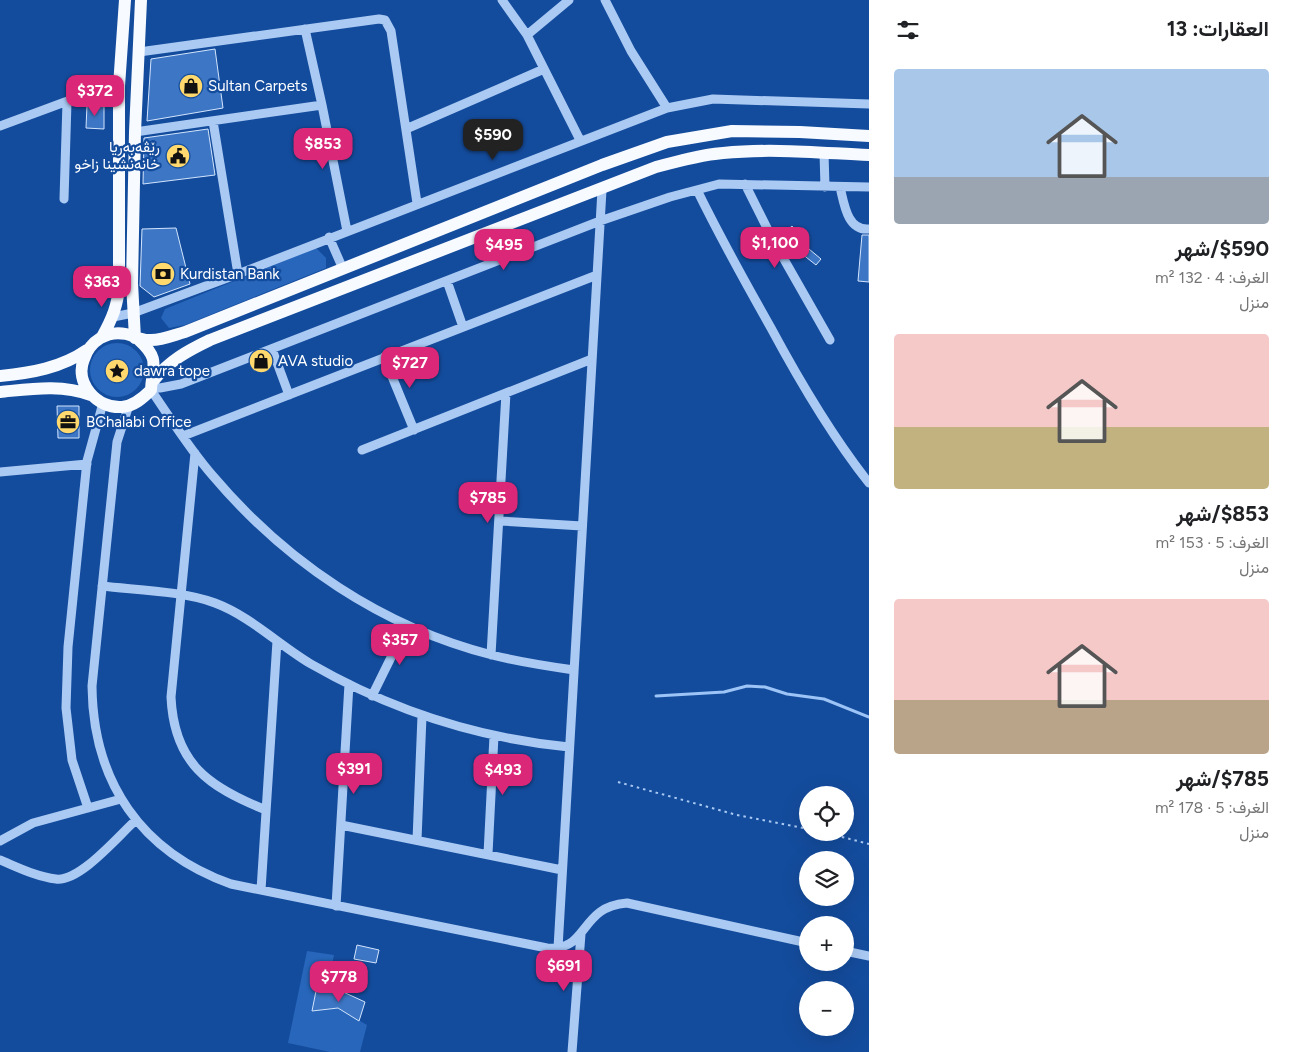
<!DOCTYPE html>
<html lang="ar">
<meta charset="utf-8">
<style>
:root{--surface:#fff;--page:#f6f6f6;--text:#202124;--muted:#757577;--accent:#db2777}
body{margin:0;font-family:Figtree,Vazirmatn,sans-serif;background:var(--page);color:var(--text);direction:rtl;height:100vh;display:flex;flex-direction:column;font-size:19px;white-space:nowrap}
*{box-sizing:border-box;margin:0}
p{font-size:16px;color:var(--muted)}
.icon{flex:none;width:28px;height:28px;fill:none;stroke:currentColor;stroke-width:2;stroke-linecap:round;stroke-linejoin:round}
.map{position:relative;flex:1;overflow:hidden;direction:ltr}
.details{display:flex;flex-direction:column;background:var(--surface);width:425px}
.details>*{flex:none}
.fabs{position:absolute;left:799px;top:786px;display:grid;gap:10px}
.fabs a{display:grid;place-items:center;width:55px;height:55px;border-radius:50%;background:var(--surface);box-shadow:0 5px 20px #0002;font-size:25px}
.price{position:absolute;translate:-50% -42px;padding:0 11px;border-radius:10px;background:var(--accent);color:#fff;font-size:16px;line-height:32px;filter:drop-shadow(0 1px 2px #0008)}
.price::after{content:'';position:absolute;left:50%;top:30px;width:15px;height:11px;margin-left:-8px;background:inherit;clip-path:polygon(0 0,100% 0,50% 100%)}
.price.on{background:#222;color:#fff}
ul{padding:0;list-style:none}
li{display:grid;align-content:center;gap:10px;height:265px;padding:0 25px}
li span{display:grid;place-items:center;height:155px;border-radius:5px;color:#555}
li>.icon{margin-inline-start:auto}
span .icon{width:90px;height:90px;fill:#fffc;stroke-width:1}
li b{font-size:21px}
h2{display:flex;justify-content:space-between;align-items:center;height:60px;padding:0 25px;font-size:21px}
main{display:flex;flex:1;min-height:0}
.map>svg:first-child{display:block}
.green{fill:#2766bb}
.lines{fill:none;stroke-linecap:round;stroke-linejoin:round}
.stream{stroke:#9cc4f6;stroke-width:3}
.building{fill:#3d76c4;stroke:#d3e5fd}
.path{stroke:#aacaf4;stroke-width:2;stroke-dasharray:2.5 4;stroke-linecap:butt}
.minor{stroke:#aacaf4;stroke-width:9}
.major{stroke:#f7faff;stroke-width:12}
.labels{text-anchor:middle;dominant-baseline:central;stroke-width:4.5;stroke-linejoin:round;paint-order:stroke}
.poi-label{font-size:15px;fill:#fff;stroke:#144c9d;text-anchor:start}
</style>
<main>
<section class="details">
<h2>العقارات: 13<svg class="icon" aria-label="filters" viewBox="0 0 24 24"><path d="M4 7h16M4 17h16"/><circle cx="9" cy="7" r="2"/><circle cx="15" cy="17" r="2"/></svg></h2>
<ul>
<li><span style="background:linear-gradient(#a9c7e8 70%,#9aa5b1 0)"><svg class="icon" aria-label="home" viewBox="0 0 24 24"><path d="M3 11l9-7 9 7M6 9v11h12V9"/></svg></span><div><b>$590/شهر</b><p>الغرف: 4 · 132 m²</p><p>منزل</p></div></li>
<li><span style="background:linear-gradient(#f6c9c9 60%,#c2b280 0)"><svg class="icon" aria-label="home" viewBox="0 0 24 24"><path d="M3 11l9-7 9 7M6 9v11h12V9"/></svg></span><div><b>$853/شهر</b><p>الغرف: 5 · 153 m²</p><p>منزل</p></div></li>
<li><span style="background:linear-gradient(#f6c9c9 65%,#b9a48a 0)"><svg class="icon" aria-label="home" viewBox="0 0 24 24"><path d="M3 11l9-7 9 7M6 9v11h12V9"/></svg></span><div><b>$785/شهر</b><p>الغرف: 5 · 178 m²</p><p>منزل</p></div></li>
</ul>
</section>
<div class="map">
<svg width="869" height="1052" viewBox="0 0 869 1052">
<rect width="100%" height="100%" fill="#144c9d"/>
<path class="green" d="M316,248L326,258V268L185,325L169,328L161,318L165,309Z
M90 370a27 27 0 1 1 54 0a27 27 0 1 1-54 0Z
M307,951L334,955L331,970L342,973L337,991H316L312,1011L338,1008L367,1025L360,1052H330L288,1043Z"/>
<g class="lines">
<path class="stream" d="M656,696L724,692L747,686L765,687L787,694L824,699L869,717"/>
</g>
<path class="building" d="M215,49L223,108L147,121L151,59Z
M87,105L104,106V129L86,128Z
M208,129L215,175L143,184L144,138Z
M792,226L805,240L803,244L821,259L816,265L797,250L784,233Z
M176,228L190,284L154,297L140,286L142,229Z
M862,235H869V282L858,281Z
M57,406H79V438H58Z
M357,945L379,950L376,963L354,959Z
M316,991H341L365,1002L359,1021L338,1008L312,1011Z"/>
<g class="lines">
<path class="path" d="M618,782L737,815L808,829
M823,832L869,844"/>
<path class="minor" d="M502,0L527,35L580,140
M605,0L631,51L667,108
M305,29L322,105L347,231
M527,35L569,0
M139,52L379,19L385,20L391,31L417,203
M213,121L238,274
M0,126L100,89L119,86
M406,129L544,69
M135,132L322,105
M824,153L825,187
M745,184L773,240L830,340
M840,187C844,203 847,231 869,229
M697,190C720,237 745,282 771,328C800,382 831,435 869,483
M64,199L67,102
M329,237L343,269
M447,281L463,327
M113,317L133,313L238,274L667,108L713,99L869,104
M272,349L289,395
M384,357L414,430
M151,387L160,388L181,384L600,221L670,197L719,184L869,187
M151,390C171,419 190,450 213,476C286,562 382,627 492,655C519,662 546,666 574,670
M129,405L117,442L92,686C93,782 141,852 231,884L547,948C578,951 580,927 600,912C608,906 617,904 627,903L808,943
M183,436L597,275
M362,450L592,359
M195,453L171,697C174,763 208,787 266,810
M0,472L87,464
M500,521L582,526
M102,586C136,590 183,591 215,603C250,616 279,645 311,664C391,710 477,738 569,747
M491,655L506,393
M372,696L407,625
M88,808L72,760L66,708L68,647L87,461L103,403
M341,825L562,870
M417,840L422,716
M0,841L33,823L121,799
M488,854L494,736
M0,860C17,867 37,877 56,879C80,882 118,836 136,820
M261,890L277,641
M336,906L349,684
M558,948L602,190
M845,951L869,956
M572,1052L581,934"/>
<path class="major" d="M102,337C112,319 118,305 119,285V86L125,0
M135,338L132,283L135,132L141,0
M139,340C161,360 152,366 151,390C143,398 134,406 122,407C97,409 74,383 84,359C90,341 107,330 126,334C135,336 141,341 151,340C163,340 174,335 185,332L602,165L667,142L732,131L800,132L869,136
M0,376C31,373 61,368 87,350
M154,380C169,361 187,351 210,340L656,167C678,161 700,155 723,153C772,148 821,153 869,155
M0,392C31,389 61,384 91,395"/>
</g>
<defs>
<g id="shop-disc" transform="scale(1.25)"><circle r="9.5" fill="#ffd96d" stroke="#144c9d"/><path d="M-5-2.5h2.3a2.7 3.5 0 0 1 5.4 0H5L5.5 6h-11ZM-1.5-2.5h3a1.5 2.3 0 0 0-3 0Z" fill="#111"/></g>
<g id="civic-disc" transform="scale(1.25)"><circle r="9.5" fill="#ffd96d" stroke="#144c9d"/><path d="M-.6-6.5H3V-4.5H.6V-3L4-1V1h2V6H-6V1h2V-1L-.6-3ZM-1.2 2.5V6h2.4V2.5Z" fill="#111"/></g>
<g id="bank-disc" transform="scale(1.25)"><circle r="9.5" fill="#ffd96d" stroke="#144c9d"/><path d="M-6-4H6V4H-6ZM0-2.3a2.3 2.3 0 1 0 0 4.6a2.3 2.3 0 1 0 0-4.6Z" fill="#111"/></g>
<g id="sight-disc" transform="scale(1.25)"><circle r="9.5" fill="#ffd96d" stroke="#144c9d"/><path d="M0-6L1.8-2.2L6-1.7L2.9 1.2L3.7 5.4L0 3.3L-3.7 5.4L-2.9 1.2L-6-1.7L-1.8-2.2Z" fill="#111"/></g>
<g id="office-disc" transform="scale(1.25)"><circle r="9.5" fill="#ffd96d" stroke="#144c9d"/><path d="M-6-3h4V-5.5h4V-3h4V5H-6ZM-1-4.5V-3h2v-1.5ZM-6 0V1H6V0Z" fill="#111"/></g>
</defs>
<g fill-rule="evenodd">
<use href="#shop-disc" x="191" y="86"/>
<use href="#civic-disc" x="178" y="156"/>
<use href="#bank-disc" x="163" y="274"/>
<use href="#shop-disc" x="261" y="361"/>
<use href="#sight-disc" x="117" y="371"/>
<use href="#office-disc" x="68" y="422"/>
</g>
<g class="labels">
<g class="poi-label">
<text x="208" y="86">Sultan Carpets</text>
<text x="160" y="147" text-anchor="end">رێڤه‌به‌ريا<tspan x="160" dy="17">خانه‌نشينا زاخو</tspan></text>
<text x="180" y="274">Kurdistan Bank</text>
<text x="278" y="361">AVA studio</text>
<text x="134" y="371">dawra tope</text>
<text x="86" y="422">BChalabi Office</text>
</g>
</g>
</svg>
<div class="fabs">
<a><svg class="icon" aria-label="locate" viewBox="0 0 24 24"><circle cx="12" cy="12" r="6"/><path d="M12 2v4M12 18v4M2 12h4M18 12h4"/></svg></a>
<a><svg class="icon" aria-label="layers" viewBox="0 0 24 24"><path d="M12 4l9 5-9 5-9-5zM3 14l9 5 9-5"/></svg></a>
<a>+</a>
<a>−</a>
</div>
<b class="price" style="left:95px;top:117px">$372</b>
<b class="price on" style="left:493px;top:161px">$590</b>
<b class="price" style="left:323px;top:170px">$853</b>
<b class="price" style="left:775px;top:269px">$1,100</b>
<b class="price" style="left:504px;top:271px">$495</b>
<b class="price" style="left:102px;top:308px">$363</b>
<b class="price" style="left:410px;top:389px">$727</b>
<b class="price" style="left:488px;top:524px">$785</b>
<b class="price" style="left:400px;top:666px">$357</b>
<b class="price" style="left:354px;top:795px">$391</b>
<b class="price" style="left:503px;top:796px">$493</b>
<b class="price" style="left:564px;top:992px">$691</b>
<b class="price" style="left:339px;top:1003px">$778</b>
</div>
</main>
